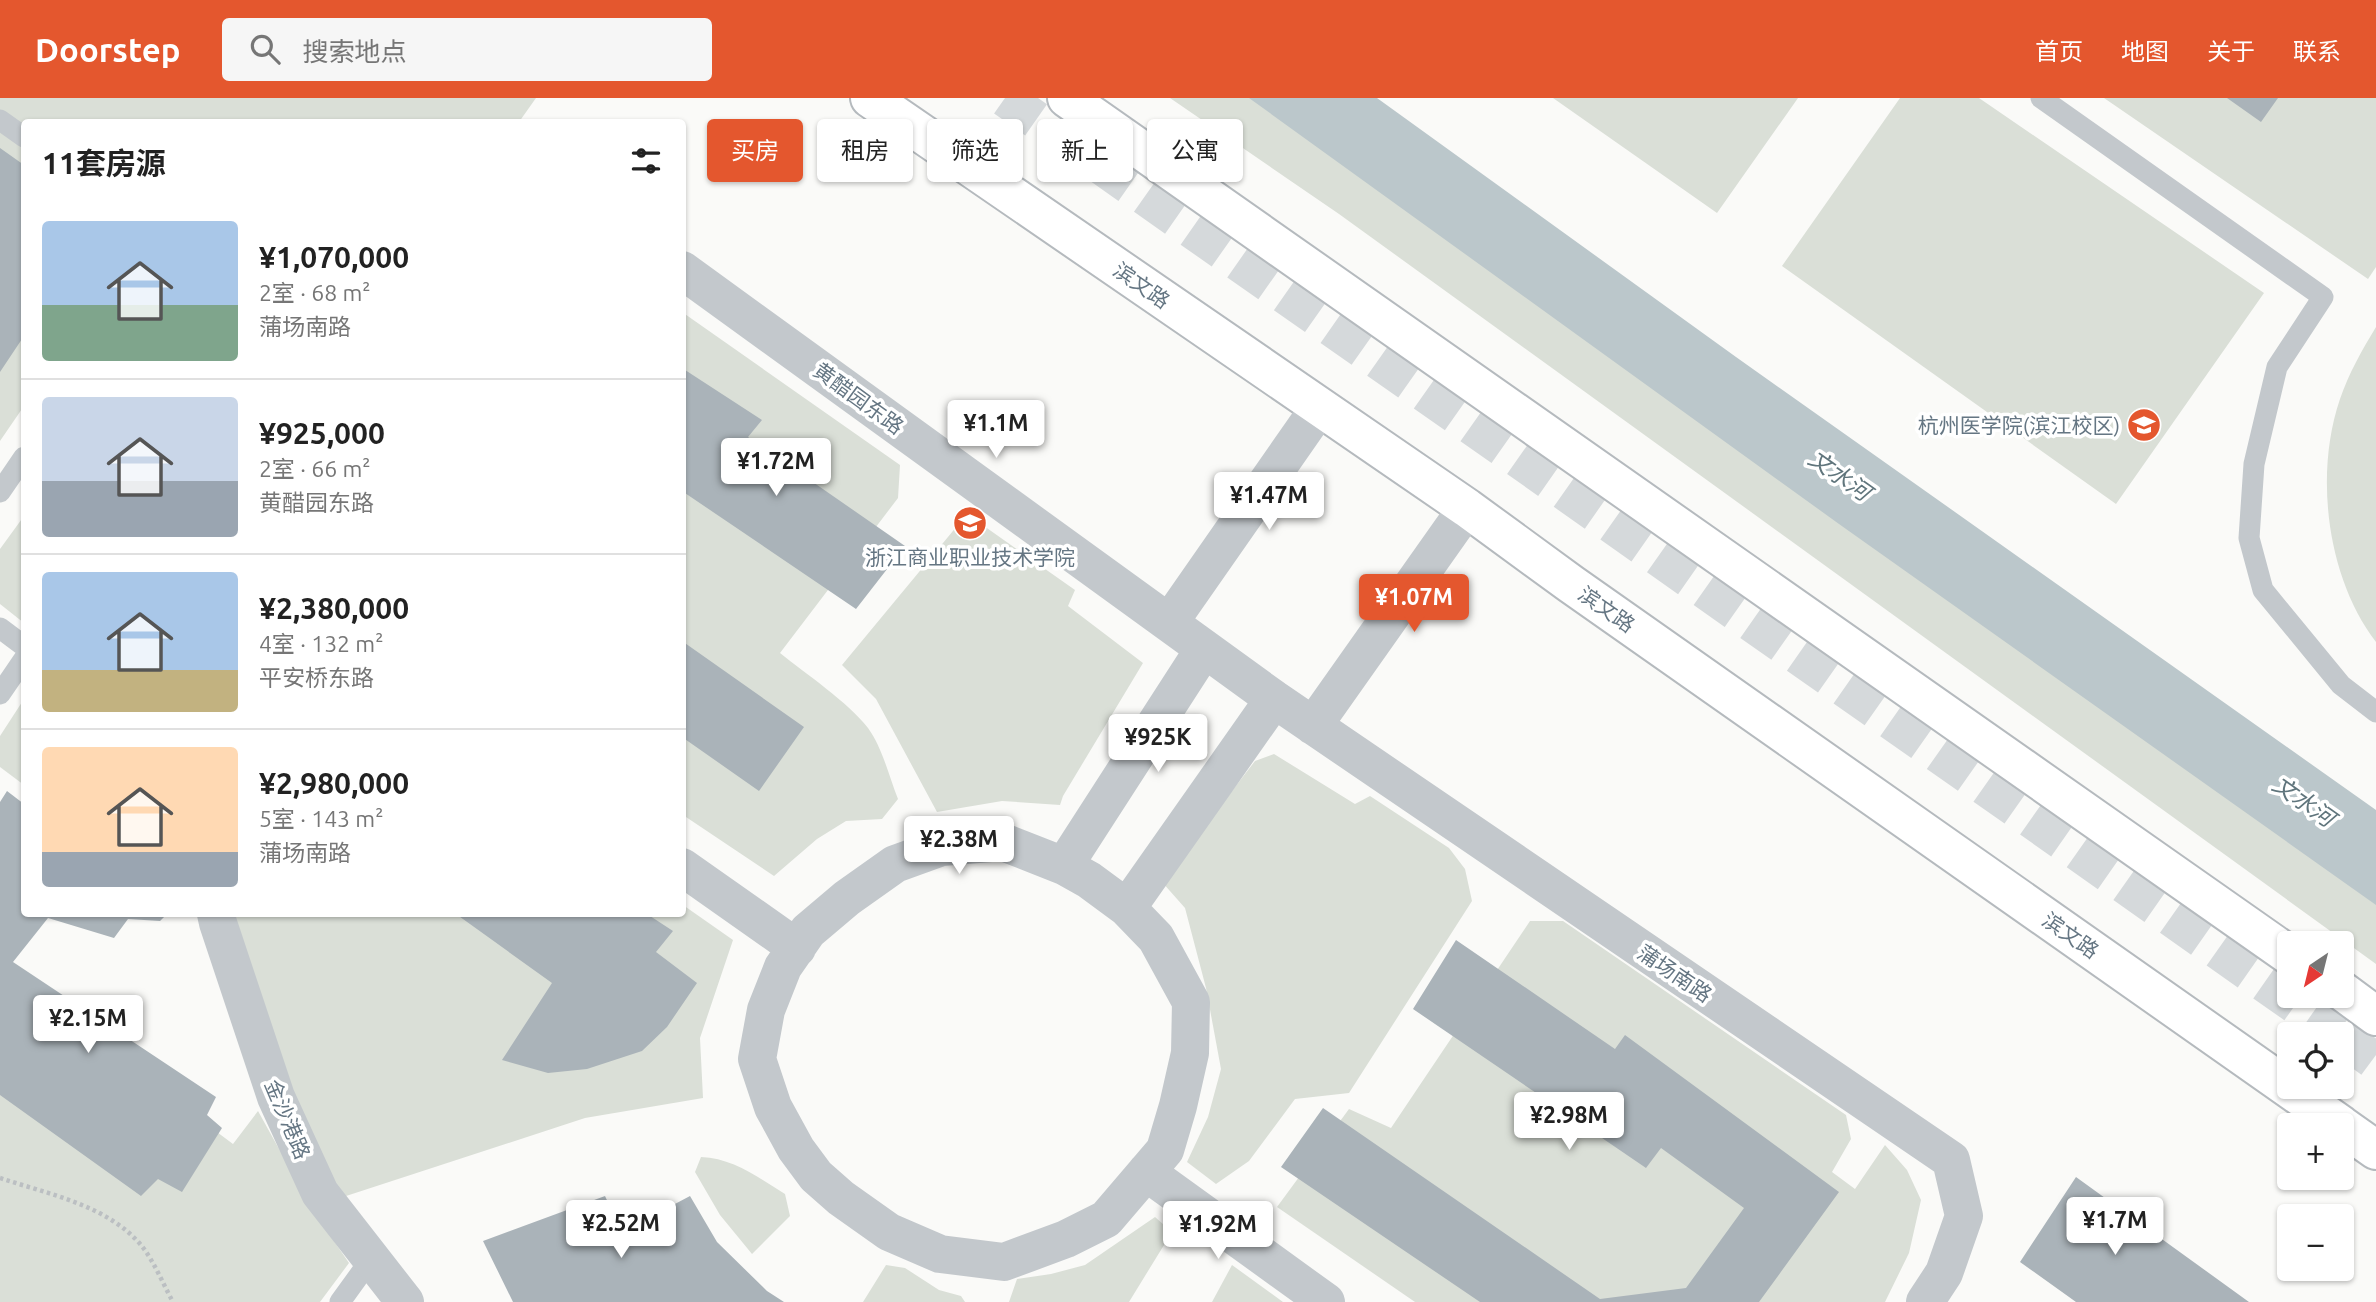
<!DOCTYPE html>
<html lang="zh">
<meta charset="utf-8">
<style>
:root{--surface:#fff;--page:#f6f6f6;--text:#222;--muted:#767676;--line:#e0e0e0;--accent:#e4572e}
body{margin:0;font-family:Ubuntu,"Noto Sans SC",sans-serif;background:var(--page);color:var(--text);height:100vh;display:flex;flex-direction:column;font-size:26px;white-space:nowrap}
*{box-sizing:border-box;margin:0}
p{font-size:23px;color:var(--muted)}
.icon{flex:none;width:38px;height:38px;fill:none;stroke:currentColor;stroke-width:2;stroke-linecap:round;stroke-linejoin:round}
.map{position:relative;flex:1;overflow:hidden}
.details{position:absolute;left:21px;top:21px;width:665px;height:798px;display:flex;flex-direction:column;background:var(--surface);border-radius:7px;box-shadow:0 2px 5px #0004}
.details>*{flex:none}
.hud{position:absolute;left:707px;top:21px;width:665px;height:63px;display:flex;gap:14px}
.needle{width:46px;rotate:215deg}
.tools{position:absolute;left:2277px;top:833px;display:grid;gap:14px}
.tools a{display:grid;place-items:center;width:77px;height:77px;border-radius:7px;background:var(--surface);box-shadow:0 2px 5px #0004;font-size:35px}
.price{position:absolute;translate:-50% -60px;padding:0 16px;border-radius:7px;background:#fff;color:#222;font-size:23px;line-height:46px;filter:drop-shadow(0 2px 4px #0008)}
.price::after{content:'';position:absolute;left:50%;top:42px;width:21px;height:16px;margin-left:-10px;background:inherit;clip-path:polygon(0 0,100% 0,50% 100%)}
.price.current{background:var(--accent);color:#fff}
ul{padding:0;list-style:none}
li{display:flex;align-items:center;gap:21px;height:175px;padding:0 21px}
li+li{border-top:2px solid var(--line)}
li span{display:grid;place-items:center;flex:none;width:196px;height:140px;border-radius:7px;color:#555}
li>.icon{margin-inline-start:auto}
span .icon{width:84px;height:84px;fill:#fffc;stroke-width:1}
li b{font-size:30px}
h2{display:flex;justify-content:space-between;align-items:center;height:84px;padding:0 21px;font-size:30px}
.tag{padding:0 24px;border-radius:7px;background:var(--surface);box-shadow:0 2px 5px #0004;font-size:24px;line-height:63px}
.tag.current{background:var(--accent);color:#fff}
header{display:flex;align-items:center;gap:42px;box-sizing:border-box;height:98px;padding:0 35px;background:var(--accent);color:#fff}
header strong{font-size:33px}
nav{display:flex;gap:38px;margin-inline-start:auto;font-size:24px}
.search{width:490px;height:63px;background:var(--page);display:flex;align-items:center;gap:18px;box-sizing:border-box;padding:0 24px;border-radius:7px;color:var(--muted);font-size:26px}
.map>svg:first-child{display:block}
.green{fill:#dadfd7}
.water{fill:#bbc7cb}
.building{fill:#aab3b9}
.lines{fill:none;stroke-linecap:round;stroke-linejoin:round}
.trunk-tunnel{stroke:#d5d9db;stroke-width:38;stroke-dasharray:38 19;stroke-linecap:butt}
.primary-casing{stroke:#b5babe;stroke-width:42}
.path{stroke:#bbbfc2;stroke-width:4.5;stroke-dasharray:3.5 3.5;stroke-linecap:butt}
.service{stroke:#c3c8cc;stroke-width:21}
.minor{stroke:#c3c8cc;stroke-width:38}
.primary{stroke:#fff;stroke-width:38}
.labels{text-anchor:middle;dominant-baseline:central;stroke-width:7;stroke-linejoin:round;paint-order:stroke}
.street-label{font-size:21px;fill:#657683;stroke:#fff}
.poi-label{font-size:21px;fill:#657683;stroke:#fff;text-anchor:end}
.water-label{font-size:23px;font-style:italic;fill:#60757c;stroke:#fff}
</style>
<header>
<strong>Doorstep</strong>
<div class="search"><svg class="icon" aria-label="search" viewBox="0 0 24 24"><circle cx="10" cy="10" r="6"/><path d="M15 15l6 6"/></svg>搜索地点</div>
<nav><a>首页</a><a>地图</a><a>关于</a><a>联系</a></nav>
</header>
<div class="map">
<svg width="2376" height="1204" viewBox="0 0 2376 1204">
<rect width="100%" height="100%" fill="#fafaf8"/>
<path class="green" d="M0,0H536L519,24H24V308L0,343Z
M1170,0H1251L2376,798V866L1339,116Z
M1553,0H1798L1717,115Z
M1900,0H1979L2264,195L2116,406L1782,168Z
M2104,0H2376V169L2368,181Z
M682,214L900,367L898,400L780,555C806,576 848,604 868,630C882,649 889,678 898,701L882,721L846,723L817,741L774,778L683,717Z
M2376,229V544C2327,480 2314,377 2340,301C2349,275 2362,252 2376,229Z
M967,416L1075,492L1068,508L1143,565L1063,698L1060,707L1002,703L937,714L876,601L842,567Z
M24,418V525L0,506V451Z
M24,601V687L0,669V638Z
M1274,656L1355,706L1370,698L1449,750L1465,771L1472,803L1349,995L1295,1001L1249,1063L1216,1086L1187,1064L1208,1019L1221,971L1206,890L1185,810L1162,784L1255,663Z
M683,807L733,842L700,940L703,1000L585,1020L343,1099L295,1008L231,816H682Z
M1530,823H1563L1846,1017L1851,1041L1832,1074L1855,1091L1885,1047L1907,1072L1921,1102L1909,1155L1885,1204H1415L1277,1109L1349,1011L1391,1030Z
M0,872L233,1046L258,1013L314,1114L349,1165L320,1204H0Z
M701,1059C733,1060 759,1080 785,1096L790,1118L752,1156L720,1117L695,1074Z
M1155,1119L1172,1134L1129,1204H1009L1017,1181L1051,1176L1085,1167Z
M886,1167L905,1170L939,1192L961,1198L965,1204H863Z
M1232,1167L1283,1204H1212Z"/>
<path class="water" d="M1249,0H1377L1736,259L2376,712V807L1839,426Z"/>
<path class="building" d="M2227,0H2278L2261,24Z
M0,50L24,67V238L0,274Z
M682,270L762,322L748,339L905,448L856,511L682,393Z
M682,543L804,629L759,693L682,639Z
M7,693L24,706V816H167L160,823L128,821L114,840L48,820L13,864L216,999L207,1017L222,1030L182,1094L158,1081L141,1098L0,997V704Z
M456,816H647L673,833L656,854L697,885L667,929L642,953L587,971L548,975L502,962L552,885Z
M1456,842L1615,951L1625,937L1839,1094L1759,1204H1480L1281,1069L1323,1010L1600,1201L1686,1190L1744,1110L1661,1050L1646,1070L1413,911Z
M2076,1079L2249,1204H2076L2020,1164Z
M605,1098L622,1134L690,1098L717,1144L767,1193L784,1204H513L483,1143Z"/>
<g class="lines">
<path class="trunk-tunnel" d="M1005,0L2337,936
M2342,939L2376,964"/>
<g class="primary-casing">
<path id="primary" d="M870,0L1467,410L1571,486L2341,1027
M1067,0L2289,857
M2342,893L2376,918
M2342,1028L2376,1052"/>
</g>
<path class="path" d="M0,1080C48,1096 107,1107 141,1147C154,1163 163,1186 173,1204"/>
<path class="service" d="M2041,0L2323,199L2277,269L2254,366L2249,440L2263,492L2341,587L2376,614
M0,22L24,39
M0,394L24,359
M0,530L24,548
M0,596L24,561
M340,1204L371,1161"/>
<path class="minor" d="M682,172L1274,601L1951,1062L1964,1118L1944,1175L1925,1204
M1169,525L1319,310
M1313,628L1467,410
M1003,744L1064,768L1089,782L1127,810L1156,840L1191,904L1190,955L1178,1008L1165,1052L1106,1121L1066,1141L1004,1164L940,1156L889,1134L841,1100L816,1078L796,1051L773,1009L757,961L766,912L783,869L808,833L847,800L895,766L942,749Z
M1064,768L1204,551
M682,769L797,850
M1127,810L1274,601
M216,816L218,825L276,999L320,1095L405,1204
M1146,1074L1326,1204"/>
<use href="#primary" class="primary"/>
</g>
<defs>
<g id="university-disc" transform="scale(1.75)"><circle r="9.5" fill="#e4572e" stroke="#fff"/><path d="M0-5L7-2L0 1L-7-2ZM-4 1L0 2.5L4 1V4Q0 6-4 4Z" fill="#fff"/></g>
</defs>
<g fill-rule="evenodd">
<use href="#university-disc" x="2144" y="327"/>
<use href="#university-disc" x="970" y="425"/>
</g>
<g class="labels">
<g class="street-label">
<text transform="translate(1142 187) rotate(35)">滨文路</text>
<text transform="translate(859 300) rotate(36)">黄醋园东路</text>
<text transform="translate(1607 511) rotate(35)">滨文路</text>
<text transform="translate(2071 837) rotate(35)">滨文路</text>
<text transform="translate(1675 875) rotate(34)">蒲场南路</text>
<text transform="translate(288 1021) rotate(67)">金沙港路</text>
</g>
<g class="poi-label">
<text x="2120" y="327">杭州医学院(滨江校区)</text>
<text x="970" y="459" text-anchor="middle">浙江商业职业技术学院</text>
</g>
<g class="water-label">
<text transform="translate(1840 377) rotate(35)">文水河</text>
<text transform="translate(2304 703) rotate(35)">文水河</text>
</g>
</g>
</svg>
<div class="tools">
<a><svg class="needle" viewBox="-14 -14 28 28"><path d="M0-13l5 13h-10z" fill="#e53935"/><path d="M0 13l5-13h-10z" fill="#767676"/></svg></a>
<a><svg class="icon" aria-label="locate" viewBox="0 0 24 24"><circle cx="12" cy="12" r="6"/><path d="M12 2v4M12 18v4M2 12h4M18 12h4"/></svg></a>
<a>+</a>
<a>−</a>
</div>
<b class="price" style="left:996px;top:362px">¥1.1M</b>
<b class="price" style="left:776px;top:400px">¥1.72M</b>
<b class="price" style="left:1269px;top:434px">¥1.47M</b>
<b class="price current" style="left:1414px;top:536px">¥1.07M</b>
<b class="price" style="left:1158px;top:676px">¥925K</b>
<b class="price" style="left:959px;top:778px">¥2.38M</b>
<b class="price" style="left:88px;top:957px">¥2.15M</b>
<b class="price" style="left:1569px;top:1054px">¥2.98M</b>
<b class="price" style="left:2115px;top:1159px">¥1.7M</b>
<b class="price" style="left:621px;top:1162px">¥2.52M</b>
<b class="price" style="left:1218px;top:1163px">¥1.92M</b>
<div class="hud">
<a class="tag current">买房</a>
<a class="tag">租房</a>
<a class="tag">筛选</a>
<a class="tag">新上</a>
<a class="tag">公寓</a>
</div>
<section class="details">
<h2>11套房源<svg class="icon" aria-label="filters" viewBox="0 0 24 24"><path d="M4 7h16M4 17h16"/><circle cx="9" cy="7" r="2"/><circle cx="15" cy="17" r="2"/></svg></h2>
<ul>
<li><span style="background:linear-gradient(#a9c7e8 60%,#7fa58c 0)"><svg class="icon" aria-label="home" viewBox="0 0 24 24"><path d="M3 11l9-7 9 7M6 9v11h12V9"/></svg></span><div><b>¥1,070,000</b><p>2室 · 68 m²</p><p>蒲场南路</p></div></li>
<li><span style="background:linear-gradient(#c9d6e8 60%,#9aa5b1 0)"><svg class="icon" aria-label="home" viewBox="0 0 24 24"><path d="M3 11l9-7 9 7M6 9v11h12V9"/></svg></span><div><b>¥925,000</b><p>2室 · 66 m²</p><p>黄醋园东路</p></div></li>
<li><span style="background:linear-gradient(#a9c7e8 70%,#c2b280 0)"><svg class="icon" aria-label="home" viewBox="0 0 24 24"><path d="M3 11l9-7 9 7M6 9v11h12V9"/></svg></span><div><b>¥2,380,000</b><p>4室 · 132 m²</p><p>平安桥东路</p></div></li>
<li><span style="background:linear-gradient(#ffd9b3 75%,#9aa5b1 0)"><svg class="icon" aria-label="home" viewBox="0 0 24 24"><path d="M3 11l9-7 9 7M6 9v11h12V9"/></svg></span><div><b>¥2,980,000</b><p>5室 · 143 m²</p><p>蒲场南路</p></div></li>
</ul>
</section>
</div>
